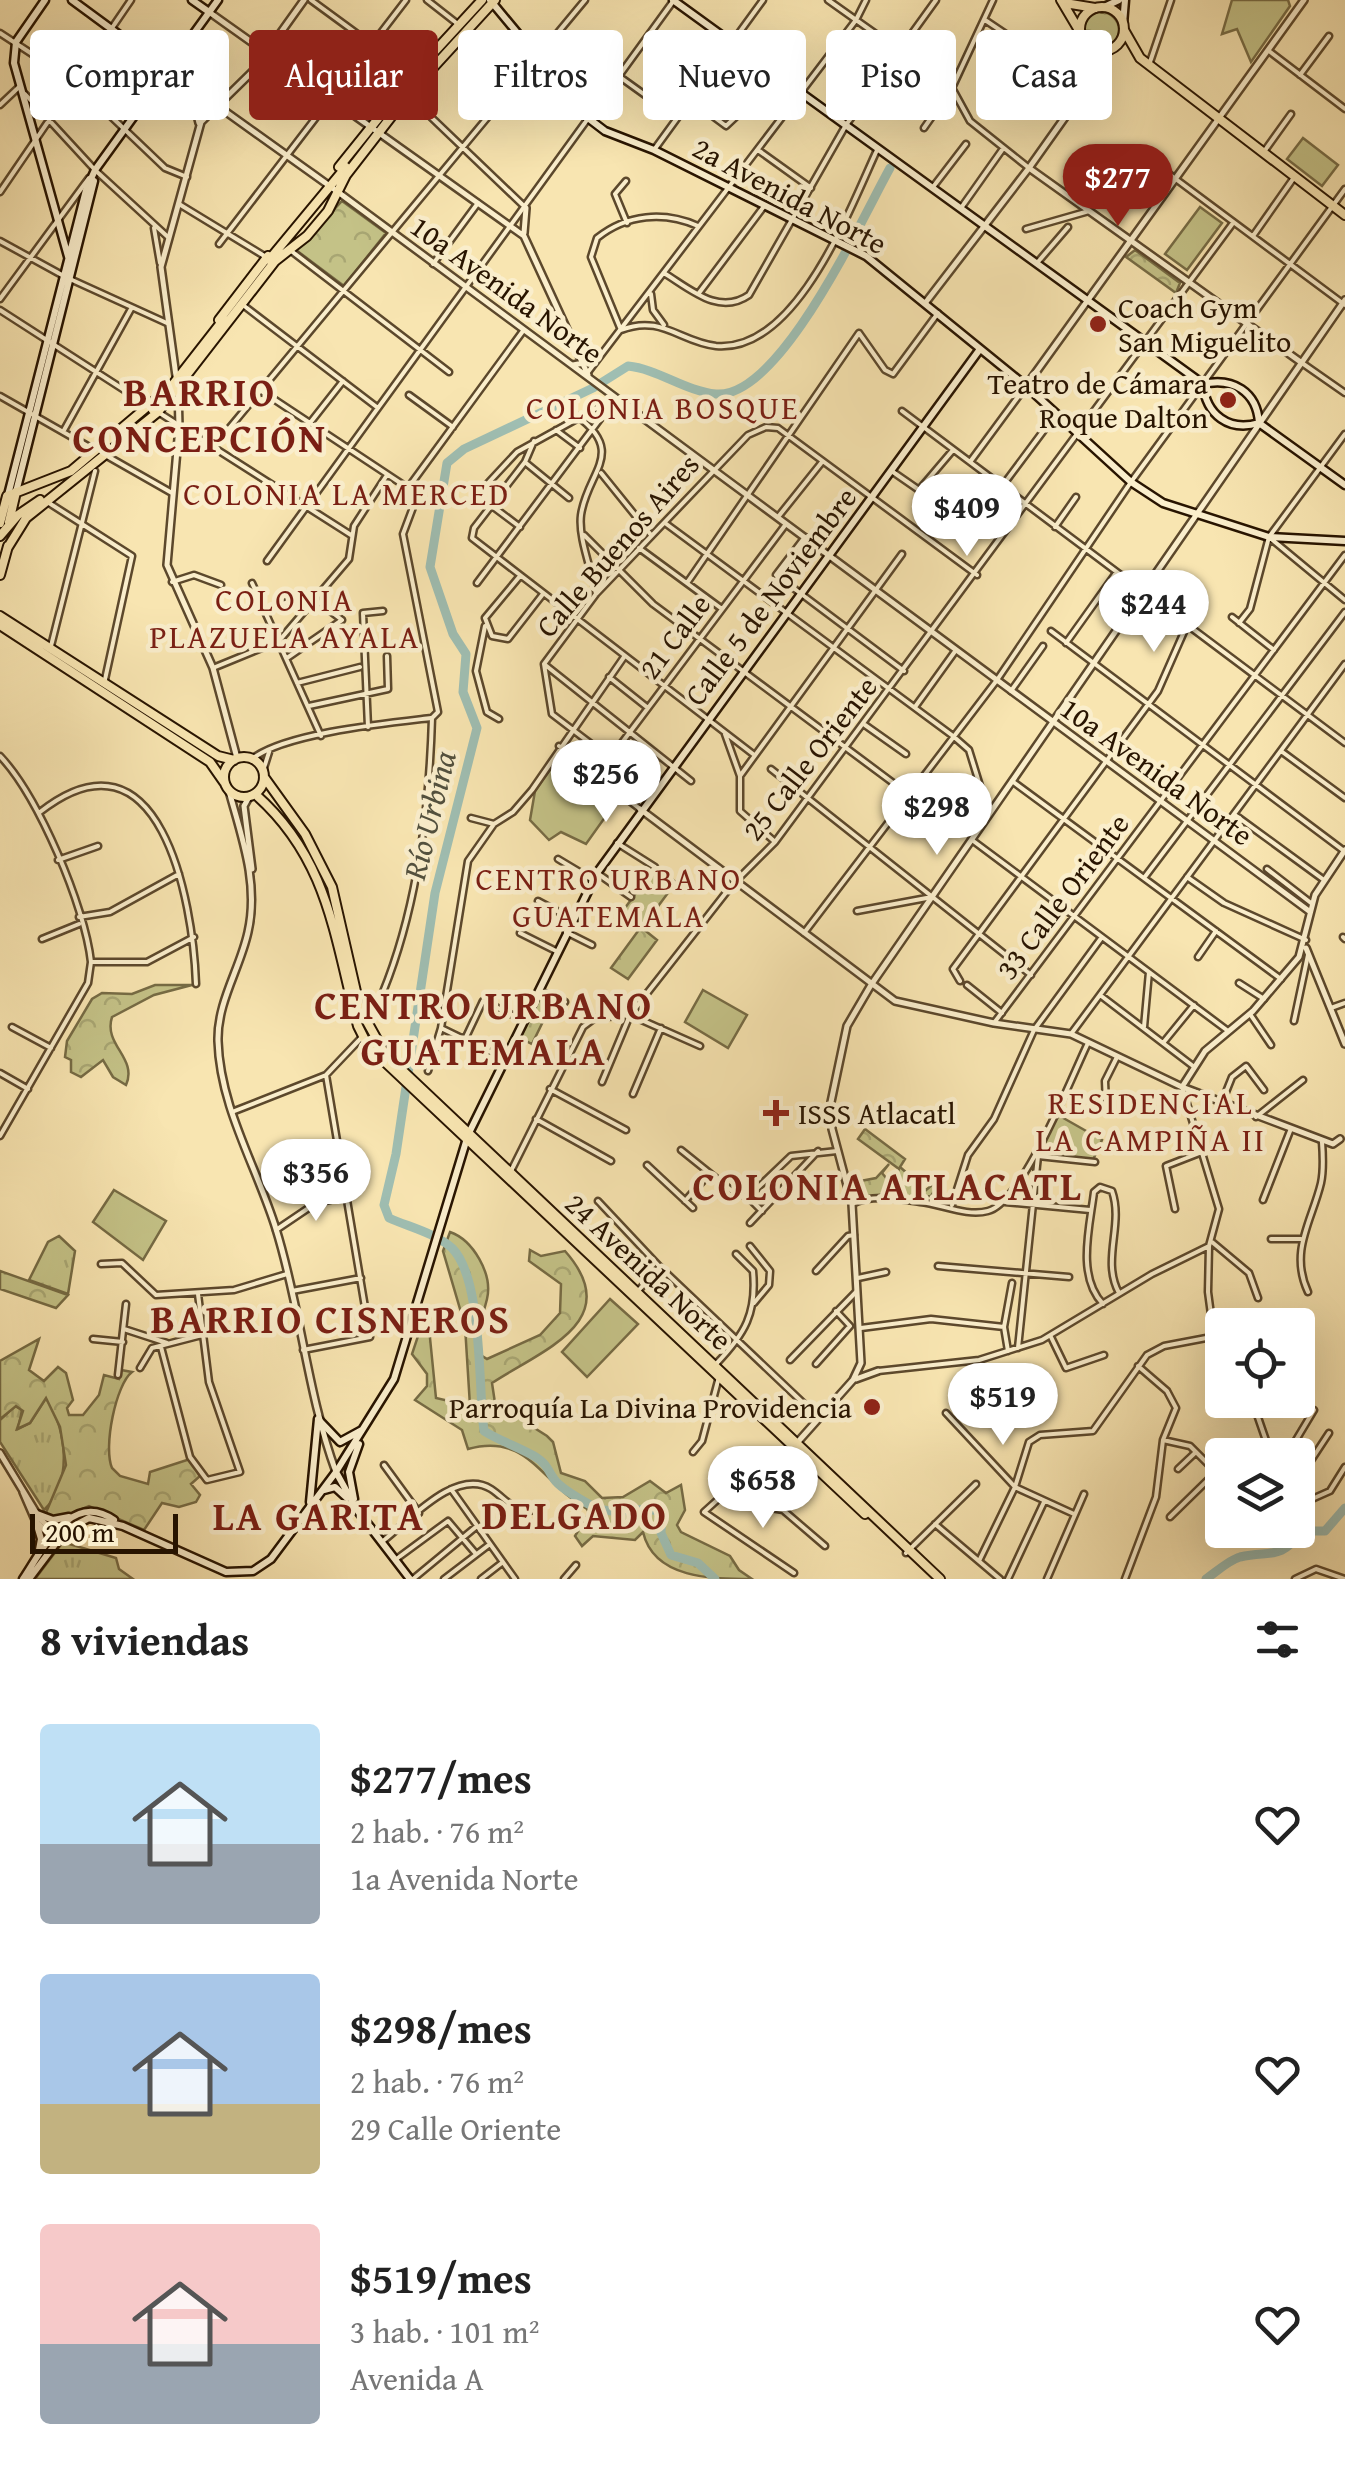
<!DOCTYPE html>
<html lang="es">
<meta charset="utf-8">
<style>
:root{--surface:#fff;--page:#f2f2f2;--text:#222;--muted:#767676;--accent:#8f2418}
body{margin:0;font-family:"Gentium Book Plus",serif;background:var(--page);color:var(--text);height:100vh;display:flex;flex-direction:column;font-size:38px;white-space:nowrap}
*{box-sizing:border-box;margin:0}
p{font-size:32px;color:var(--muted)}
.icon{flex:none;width:55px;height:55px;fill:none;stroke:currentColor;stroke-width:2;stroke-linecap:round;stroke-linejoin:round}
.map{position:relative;height:1579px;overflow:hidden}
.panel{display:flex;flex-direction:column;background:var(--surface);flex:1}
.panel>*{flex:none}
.guide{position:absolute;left:30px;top:30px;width:1285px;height:90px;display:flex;gap:20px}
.fabs{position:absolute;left:1205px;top:1308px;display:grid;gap:20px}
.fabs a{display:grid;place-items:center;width:110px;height:110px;border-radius:10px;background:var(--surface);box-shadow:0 10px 40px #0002;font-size:50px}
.scale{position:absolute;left:30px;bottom:25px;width:148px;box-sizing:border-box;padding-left:10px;border:5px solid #281400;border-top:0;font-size:28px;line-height:35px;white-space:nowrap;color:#281400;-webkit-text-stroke:8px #faeecc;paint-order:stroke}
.price{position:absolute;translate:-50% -85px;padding:0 22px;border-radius:35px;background:#fff;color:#222;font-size:32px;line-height:65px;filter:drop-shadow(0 2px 5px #0008)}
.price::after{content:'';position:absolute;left:50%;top:60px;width:30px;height:22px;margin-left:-15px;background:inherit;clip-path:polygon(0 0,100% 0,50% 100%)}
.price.on{background:var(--accent);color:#fff}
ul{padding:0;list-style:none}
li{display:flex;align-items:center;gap:30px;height:250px;padding:0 40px}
li span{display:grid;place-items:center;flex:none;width:280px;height:200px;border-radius:10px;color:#555}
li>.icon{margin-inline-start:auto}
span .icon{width:120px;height:120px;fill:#fffc;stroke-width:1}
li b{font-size:42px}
h2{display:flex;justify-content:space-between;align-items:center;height:120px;padding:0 40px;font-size:42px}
.chip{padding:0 35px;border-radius:10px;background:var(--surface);box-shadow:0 10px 40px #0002;font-size:35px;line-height:90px}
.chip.on{background:var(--accent);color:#fff}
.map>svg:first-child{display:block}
.grass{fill:url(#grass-tufts);stroke:#766b44;stroke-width:2.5}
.forest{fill:url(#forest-crowns);stroke:#766b44;stroke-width:2.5}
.pitch{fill:#c4c287;stroke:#766b44;stroke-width:2.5}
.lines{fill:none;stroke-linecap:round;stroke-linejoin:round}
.river{stroke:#9fbeb2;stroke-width:9}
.minor-casing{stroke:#5c482c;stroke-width:9}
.tertiary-casing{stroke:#5c482c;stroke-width:10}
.secondary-casing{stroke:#281400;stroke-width:11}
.primary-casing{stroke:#281400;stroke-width:12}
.minor{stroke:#faeecc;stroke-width:4}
.tertiary{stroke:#faeecc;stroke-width:5}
.secondary{stroke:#faeecc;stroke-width:6}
.primary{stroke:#f8e5b1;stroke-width:8}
.poi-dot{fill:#8f2418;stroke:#faeecc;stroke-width:4}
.labels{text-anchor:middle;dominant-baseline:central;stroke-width:9;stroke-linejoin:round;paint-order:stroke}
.street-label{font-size:30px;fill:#281400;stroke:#faeecc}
.poi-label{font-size:30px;fill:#281400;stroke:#faeecc;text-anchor:start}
.neighbourhood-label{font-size:32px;letter-spacing:2.5px;fill:#7a1f14;stroke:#faeecc}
.water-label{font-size:32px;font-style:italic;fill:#52503e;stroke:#faeecc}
.district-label{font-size:40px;font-weight:bold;letter-spacing:2.5px;fill:#7a1f14;stroke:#faeecc}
</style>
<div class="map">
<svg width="1345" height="1579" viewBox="0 0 1345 1579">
<defs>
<pattern id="grass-tufts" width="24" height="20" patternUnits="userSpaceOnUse" patternTransform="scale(2.5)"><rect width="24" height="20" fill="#c4c287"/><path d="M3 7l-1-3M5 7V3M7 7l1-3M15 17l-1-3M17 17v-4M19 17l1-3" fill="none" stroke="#a8a673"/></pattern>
<pattern id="forest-crowns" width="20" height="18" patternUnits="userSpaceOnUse" patternTransform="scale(2.5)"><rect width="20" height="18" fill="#c4c287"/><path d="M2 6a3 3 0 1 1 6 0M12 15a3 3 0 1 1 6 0" fill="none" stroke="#a8a673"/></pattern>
</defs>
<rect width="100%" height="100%" fill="#f8e5b1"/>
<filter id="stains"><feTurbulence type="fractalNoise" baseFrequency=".002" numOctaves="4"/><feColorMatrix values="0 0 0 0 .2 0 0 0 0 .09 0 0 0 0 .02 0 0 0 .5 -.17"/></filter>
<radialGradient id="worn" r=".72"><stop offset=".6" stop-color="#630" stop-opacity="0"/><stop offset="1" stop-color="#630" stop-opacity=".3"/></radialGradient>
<path class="grass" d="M59,1236L75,1251L68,1294L29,1280L48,1242Z
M46,1398C67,1430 73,1482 44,1510L0,1442V1420L15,1406L22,1410L18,1429L30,1423Z
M63,1542L116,1558L119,1569L133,1579H35Z"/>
<path class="forest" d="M1083 30a18 18 0 1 1 36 0a18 18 0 1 1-36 0Z
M342,201L386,233L344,286L296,250Z
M1135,250L1180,283L1176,293L1126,257Z
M655,867L676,882L642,928L657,940L628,979L611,968L641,927L622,912Z
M155,985H192L154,995L112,1017C103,1045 138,1058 126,1085L113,1077L103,1060L81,1077L71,1072V1060L65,1057L67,1041L92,999L102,993L132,994Z
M539,992L553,1001L532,1044L518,1037Z
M865,1129L905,1159L900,1167L926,1190L945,1174L931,1196L853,1198L850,1183L876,1178L889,1164L882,1173L892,1185L899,1169L858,1139Z
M450,1232C473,1240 493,1274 487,1299C482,1319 476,1332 479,1354L487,1359L540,1335L560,1313L561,1284L529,1261L530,1250L541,1256L565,1251C627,1321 542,1350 492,1383L495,1403L547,1436L553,1442L561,1473L585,1481L602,1498L623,1497L650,1481L666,1493L681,1485L685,1510L677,1525L681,1532L730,1556L739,1570L752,1579C712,1579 654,1579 643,1532L635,1540L593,1536L582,1546L575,1536L589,1513L587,1509C541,1483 528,1432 468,1449L462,1430L415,1400L427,1386V1374L412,1354L422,1324L429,1328L436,1398L470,1406L465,1326L443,1251Z
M0,1271L68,1295L56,1308L0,1289Z
M39,1339L29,1370L44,1381L58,1367L66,1373L73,1400L67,1408L69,1415H83L99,1395L104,1375L119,1379L121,1370L132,1372C116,1384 103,1447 112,1468L120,1476L148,1484L150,1472L190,1459L200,1476L191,1484L200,1495L196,1502L179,1507L162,1503L144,1530L89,1506L58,1519L45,1515L66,1465L60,1427L46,1398L30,1423L17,1429L23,1411L16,1406L0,1419V1361Z"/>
<path class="pitch" d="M1232,0H1288L1290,6L1251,62L1237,29L1222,34Z
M1303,138L1338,165L1322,186L1287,159Z
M1200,207L1222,223L1187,270L1165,254Z
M560,755L618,799L586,844L561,832L549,840L530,820L535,791Z
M703,990L747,1015L728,1048L685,1022Z
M1058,1115L1102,1140L1093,1160L1038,1152Z
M114,1190L166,1221L143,1260L93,1222Z
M610,1299L638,1324L587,1377L562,1352Z"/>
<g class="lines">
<path class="river" d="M715,1579L698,1563L671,1555L661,1533L662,1512C639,1504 617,1518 592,1506C583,1501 559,1487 554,1479C548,1471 548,1466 540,1460C527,1450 501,1442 484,1431C478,1387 483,1279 452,1248C435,1233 409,1227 389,1218L384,1205L396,1154L435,893L477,728L463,692L466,654L453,634L430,567L447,463L464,449L593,388L628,366C658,369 685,391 716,394C780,399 861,220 890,168
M1206,1579C1216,1572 1229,1560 1240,1557C1271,1550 1279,1561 1303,1531H1325L1345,1508"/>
<g class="minor-casing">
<path id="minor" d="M311,0L412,74
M427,0L459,25
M828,0L952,88L970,121L1029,168
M985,20L1085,87
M0,33L75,82L165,168L187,177
M1269,51L1345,109
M1150,62L1171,0
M295,75L302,66L352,69L400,90
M1300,75L1329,36
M620,77L677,118
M25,94L95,170L169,238
M408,95L526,208
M691,100L726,126L743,110
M0,105L19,87
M924,128L952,88L993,0
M654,150L763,0
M758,150L811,188
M1263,153L1291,114
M1161,168L1345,305
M626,181L615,194L627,223
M933,187L966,144
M0,192L131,0
M179,204L266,257
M961,208L1002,150
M698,226C664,211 627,214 597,238L591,257L621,330C661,314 680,342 716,346C797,353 850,208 878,148
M154,228L160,263
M1026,229L1089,211
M1253,236L1293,179
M0,241L62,275
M219,244L406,0
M290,250L449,372
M1037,263L1068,227
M433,264L478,203
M664,273C690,289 719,316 749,295L846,125L936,0
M70,279L169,324
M699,293L765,205
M651,294L653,310L664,325
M0,299L89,178
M243,305L378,408
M0,310L146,404
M1302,363L1345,393
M588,372L856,20L866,0
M260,390L408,488L415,502L403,534L438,712L432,718C429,820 415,931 369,1023
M409,395L453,427
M0,396L93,449
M902,411L1345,743
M158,412L351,535
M577,416C627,453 587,472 581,515C578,538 592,570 596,594
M310,423L343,381
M556,430L580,448
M63,432L131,309
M534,441L525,462L474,528L472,538L753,754
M212,449L585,0
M107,456L172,493
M970,462L1026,386
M526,463L569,498
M893,472L919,490L953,450
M601,473L651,535
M408,488L523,331
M476,496L517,452L611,400
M49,503L132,556L104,684
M492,506L520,527
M980,516L1056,414
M778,517L822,462
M665,523L953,736L969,750L981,789
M1055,527L1076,497
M584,535L653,604L908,794
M805,537L776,575L904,671
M1269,537L1345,600
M639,548L722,609
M267,561L674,0
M520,576L485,618L492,636L508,639L543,594
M172,582L194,575L221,585
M252,583L321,736
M477,583L615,399
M687,583L859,333L885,370L893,374L938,313
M267,610L308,594L342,620L287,658
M1232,617L1274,650
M1239,623L1250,609L1269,537L1345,434
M485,626L476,671L487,712L499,719
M1051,631L1344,851
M1066,643L1116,573
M51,646L95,471
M544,664L691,781
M213,668L279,641L349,559L354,526L387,475
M609,677L648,708
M297,683L360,667
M1011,691L1043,646
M309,706L388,689L387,656
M915,707L956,650
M865,725L906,754
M368,727L363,613L383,611
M725,734L740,776V811L774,841
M559,746L640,809
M1281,751L1345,798
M0,756C38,796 85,906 91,962L88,983L0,1136
M252,759C285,733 388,723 431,718
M771,769L1031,975
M263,771L270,749
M597,776L786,524
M740,776L902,554
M1012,781L1281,979
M653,791L552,714L544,664L596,594L748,435L766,427L778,428L977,575
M40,812C160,718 193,900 196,984
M1235,815L1324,880
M471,818L494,824
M972,840L1228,1031
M617,843L655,867
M558,859L593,880
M58,860L98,846
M1267,869L1311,903
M597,873L631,897
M1187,877L1224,903L1306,940
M1144,878L1345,612
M538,901L572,919
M857,911L932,897
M79,917L110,912L179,874
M566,932L592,945
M520,933L556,951
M804,933L997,680L1131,482L1345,189
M1343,937L1345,939
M42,939L79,924
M1198,957L1216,931
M91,962H147L194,937
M960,981L953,969L1158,691L1187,625
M1239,983L1264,999
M967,985L1002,1013
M542,992L565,1002
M1100,995L1193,1066
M1331,1008L1345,1003
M1250,1014L1271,1045
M1294,1021L1308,955
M994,1023L1345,555
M12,1027L51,1048
M1144,1027L1149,972
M441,1028L505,1059
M1071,1034L1345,664
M465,1039L483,1001L523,1020
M1163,1043L1194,1005
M428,1071L441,1028L468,861L494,824L513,812L532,790L624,657
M0,1073L28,1089
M602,1082L630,1015L700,1046
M1182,1087L1219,1209L1209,1246L1208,1292L1214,1337L1222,1347
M550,1089L626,1130
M633,1094L661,1028
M1222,1102L1232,1077L1246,1066L1264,1090
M1106,1104L1105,1081L1117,1057
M232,1112L326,1075L363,1036
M1256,1117L1303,1080
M536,1119L611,1161
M681,1150L732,1191L748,1197L791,1156L837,1151
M1038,1156L1095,1162
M647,1165L693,1208
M511,1171L583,1027L595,1018L630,1015L732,885L775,842L1233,223
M748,1197L762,1211
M1263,1200L1290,1131
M598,1201L660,1267L819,1418
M685,1201L709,1174
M1005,1202L1090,1210
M852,1204C872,1194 898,1199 920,1202C941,1204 967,1217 988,1211C1023,1202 1071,1078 1088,1043
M952,1205L968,1155L994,1119L1034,1030L1102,937
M1175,1209L1166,1166L1202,1152
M750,1223L818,1151
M276,1230L316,1203L347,1196
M1271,1239H1301
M1212,1242L1249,1273L1258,1298
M750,1246L770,1271L769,1285L754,1303
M101,1264L122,1263L156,1295L234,1290L287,1274
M938,1266L1069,1277
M816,1271L848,1236L854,1235
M858,1278L886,1272
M292,1291L361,1278
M637,1292L660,1267
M1308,1292C1289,1251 1312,1221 1321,1183C1324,1169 1323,1155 1322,1142
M1103,1304C1076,1276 1090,1226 1094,1192L1100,1187L1112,1191C1124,1225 1101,1260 1119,1293
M1260,1325L1269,1323
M861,1328L931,1319L1004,1327
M124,1329L167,1343
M1051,1337L1066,1368L1104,1355
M93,1339L123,1342
M161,1347L190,1457L207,1480L240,1472L209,1382L198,1294
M1018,1348L1038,1156
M303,1350L370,1337L326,1075
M1008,1351L1004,1327L1012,1283
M790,1360L856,1292
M716,1364C745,1334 757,1313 753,1271L736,1254
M816,1364L850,1326L836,1311
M140,1368L152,1348L202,1335
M878,1371L979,1360L1042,1340L1152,1274L1209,1246
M118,1375L126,1304
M1252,1400L1271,1455
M946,1413L1015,1487L1074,1514
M1163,1440L1190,1446L1221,1477
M693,1452L702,1441L719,1377
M1287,1455L1314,1410
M384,1465L419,1513
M1178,1469L1196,1452
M1298,1470L1308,1465L1329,1433
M451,1489L515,1579
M1298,1495L1312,1499L1330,1491L1345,1467
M783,1510L825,1546
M1170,1517L1216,1472
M935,1524L1000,1579
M383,1541C409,1521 456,1467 491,1489C506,1499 511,1510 531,1511
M906,1553L976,1484
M395,1560L448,1521L476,1554
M979,1561L1015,1487L1029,1442L1040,1435L1093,1431L1147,1355L1164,1346L1222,1335
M794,1573L704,1512L735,1484L771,1508L783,1510L817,1471
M413,1579L477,1526
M444,1579L490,1544
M481,1579L503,1562
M564,1579L576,1565
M1008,1579L1044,1502
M1047,1579L1084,1494
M1125,1579L1156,1497L1163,1440L1176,1408L1167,1391L1138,1366
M1295,1579L1316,1569L1345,1579"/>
</g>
<g class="tertiary-casing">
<path id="tertiary" d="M209,12L524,236L588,375
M1085,43L1089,72
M167,70L205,105L222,109L338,192L1309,911
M192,95L199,123
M1029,168L1302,363
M524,233L526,208
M926,302L1029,168L1080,96L1105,51
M573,365L594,361
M176,376L161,267L201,122L254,70L304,0
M1026,386L1304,0
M178,387L179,427L167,565L213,668L237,758
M981,789L989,814
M229,791C242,838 259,884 248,932C240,969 217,1002 218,1041C220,1108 257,1167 276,1229C301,1309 307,1393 336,1472
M249,797L244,806L252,869
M640,809L895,1001L994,1023L1071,1034L1182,1087L1333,1144L1340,1139
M1306,948L1345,1044
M1182,1087L1205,1051L1253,1011L1299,957L1315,895L1345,850
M856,1379L878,1371
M796,1444L853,1380L861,1363L852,1204L832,1129L831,1102L847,1026L871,985L1345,300
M0,1453L40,1519L58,1535
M23,1492L36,1522L53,1538"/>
</g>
<g class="secondary-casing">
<path id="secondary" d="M45,0L16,42L14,63L69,260
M72,0L167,70
M192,0L209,12
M490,0L588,118L605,131L654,150L866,256L1026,386L1131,482L1163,503L1269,537L1345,541
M673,0L1203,384C1206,415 1229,432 1259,423
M1102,8L1119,0
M1123,24L1125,0
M1203,384C1233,377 1257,392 1259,423L1345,485
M16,492L94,181
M8,495L86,190L95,170L218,0
M318,1419L340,1442L362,1430
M336,1472L357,1510L410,1579
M324,1490L335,1487L347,1498
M354,1499L349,1472L359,1444
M310,1502L318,1419
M37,1514L53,1520L69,1517
M36,1522L41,1539L38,1555
M23,1579C43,1549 71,1490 114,1520
M29,1579L66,1530L89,1518L123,1526L226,1572L253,1571L271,1559L336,1472L394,1379L468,1135L597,873L980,349"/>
</g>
<g class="primary-casing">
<path id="primary" d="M1061,0L1080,32
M1065,3L1095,8
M1080 29a22 22 0 1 1 44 0a22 22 0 1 1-44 0Z
M1124,30L1140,58L1345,215
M339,167L413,75L482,0
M269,260L346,167
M219,320L268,256
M153,410L224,319
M9,522L16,492
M0,523L7,496L71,471L154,401
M0,536L18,515L40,500
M8,547L26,518L158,412L275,261L307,236L328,211L346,175L408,95L495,0
M0,575L8,546
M0,616L218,756L234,760
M0,625L210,762L224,782
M224 777a20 20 0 1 1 40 0a20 20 0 1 1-40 0Z
M264,777L305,834L332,887L360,1009L385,1054L940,1579
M255,794C329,859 334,937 358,1026L368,1046L865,1514"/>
</g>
<use href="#minor" class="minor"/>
<use href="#tertiary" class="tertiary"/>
<use href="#secondary" class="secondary"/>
<use href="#primary" class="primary"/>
</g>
<g class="poi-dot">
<circle cx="1098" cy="324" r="10"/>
<circle cx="1228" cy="400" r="10"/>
<path d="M771 1098h10v10h10v10h-10v10h-10v-10h-10v-10h10z"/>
<circle cx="872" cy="1407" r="10"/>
</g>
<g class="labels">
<g class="street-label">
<text transform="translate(790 195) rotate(28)">2a Avenida Norte</text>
<text transform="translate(507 289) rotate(36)">10a Avenida Norte</text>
<text transform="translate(617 545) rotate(-49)">Calle Buenos Aires</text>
<text transform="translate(770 596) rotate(-53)">Calle 5 de Noviembre</text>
<text transform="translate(674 636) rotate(-53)">21 Calle</text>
<text transform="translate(809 758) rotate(-52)">25 Calle Oriente</text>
<text transform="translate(1157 771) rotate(36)">10a Avenida Norte</text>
<text transform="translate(1062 896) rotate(-53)">33 Calle Oriente</text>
<text transform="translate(649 1271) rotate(43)">24 Avenida Norte</text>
</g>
<g class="poi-label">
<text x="1118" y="307">Coach Gym<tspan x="1118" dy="34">San Miguelito</tspan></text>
<text x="1208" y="383" text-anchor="end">Teatro de Cámara<tspan x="1208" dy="34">Roque Dalton</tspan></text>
<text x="798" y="1113">ISSS Atlacatl</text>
<text x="852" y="1407" text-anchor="end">Parroquía La Divina Providencia</text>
</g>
<g class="neighbourhood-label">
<text x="663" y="407">COLONIA BOSQUE</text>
<text x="347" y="493">COLONIA LA MERCED</text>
<text x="285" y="599">COLONIA<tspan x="285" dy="37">PLAZUELA AYALA</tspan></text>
<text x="609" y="878">CENTRO URBANO<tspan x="609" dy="37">GUATEMALA</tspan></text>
<text x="1151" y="1102">RESIDENCIAL<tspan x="1151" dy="37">LA CAMPIÑA II</tspan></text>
</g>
<g class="water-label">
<text transform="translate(429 815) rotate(-76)">Río Urbina</text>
</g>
<g class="district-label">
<text x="200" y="391">BARRIO<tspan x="200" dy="46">CONCEPCIÓN</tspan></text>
<text x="484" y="1004">CENTRO URBANO<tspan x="484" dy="46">GUATEMALA</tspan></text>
<text x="888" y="1185">COLONIA ATLACATL</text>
<text x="331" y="1318">BARRIO CISNEROS</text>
<text x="575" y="1514">DELGADO</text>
<text x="319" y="1515">LA GARITA</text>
</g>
</g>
<rect width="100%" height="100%" filter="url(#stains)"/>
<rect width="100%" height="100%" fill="url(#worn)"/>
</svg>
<div class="fabs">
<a><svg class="icon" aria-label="locate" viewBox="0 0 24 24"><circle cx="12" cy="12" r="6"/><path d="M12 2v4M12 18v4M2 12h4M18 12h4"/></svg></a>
<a><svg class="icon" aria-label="layers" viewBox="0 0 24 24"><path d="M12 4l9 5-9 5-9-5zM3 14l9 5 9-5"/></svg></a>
</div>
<div class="scale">200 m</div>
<b class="price on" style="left:1118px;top:229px">$277</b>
<b class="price" style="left:967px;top:559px">$409</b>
<b class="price" style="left:1154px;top:655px">$244</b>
<b class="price" style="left:606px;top:825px">$256</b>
<b class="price" style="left:937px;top:858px">$298</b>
<b class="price" style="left:316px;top:1224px">$356</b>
<b class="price" style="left:1003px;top:1448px">$519</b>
<b class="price" style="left:763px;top:1531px">$658</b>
<div class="guide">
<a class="chip">Comprar</a>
<a class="chip on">Alquilar</a>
<a class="chip">Filtros</a>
<a class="chip">Nuevo</a>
<a class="chip">Piso</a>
<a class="chip">Casa</a>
</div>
</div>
<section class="panel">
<h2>8 viviendas<svg class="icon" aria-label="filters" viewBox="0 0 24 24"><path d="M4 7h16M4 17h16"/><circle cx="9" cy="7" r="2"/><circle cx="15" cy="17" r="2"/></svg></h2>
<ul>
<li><span style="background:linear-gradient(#bfe0f5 60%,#9aa5b1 0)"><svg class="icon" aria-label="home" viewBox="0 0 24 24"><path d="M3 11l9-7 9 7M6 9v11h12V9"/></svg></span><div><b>$277/mes</b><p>2 hab. · 76 m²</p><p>1a Avenida Norte</p></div><svg class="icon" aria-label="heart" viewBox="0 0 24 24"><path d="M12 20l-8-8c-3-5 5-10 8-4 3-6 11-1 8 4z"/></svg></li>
<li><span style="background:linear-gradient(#a9c7e8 65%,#c2b280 0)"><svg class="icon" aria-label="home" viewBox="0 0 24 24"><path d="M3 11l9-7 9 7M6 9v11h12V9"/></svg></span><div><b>$298/mes</b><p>2 hab. · 76 m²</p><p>29 Calle Oriente</p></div><svg class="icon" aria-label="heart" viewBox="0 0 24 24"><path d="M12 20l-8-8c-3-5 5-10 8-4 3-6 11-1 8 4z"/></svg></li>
<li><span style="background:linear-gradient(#f6c9c9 60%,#9aa5b1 0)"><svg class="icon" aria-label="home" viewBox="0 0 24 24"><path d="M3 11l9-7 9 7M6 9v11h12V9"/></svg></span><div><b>$519/mes</b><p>3 hab. · 101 m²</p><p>Avenida A</p></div><svg class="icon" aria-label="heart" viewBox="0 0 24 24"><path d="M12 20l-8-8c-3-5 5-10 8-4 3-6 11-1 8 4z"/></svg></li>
</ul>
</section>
